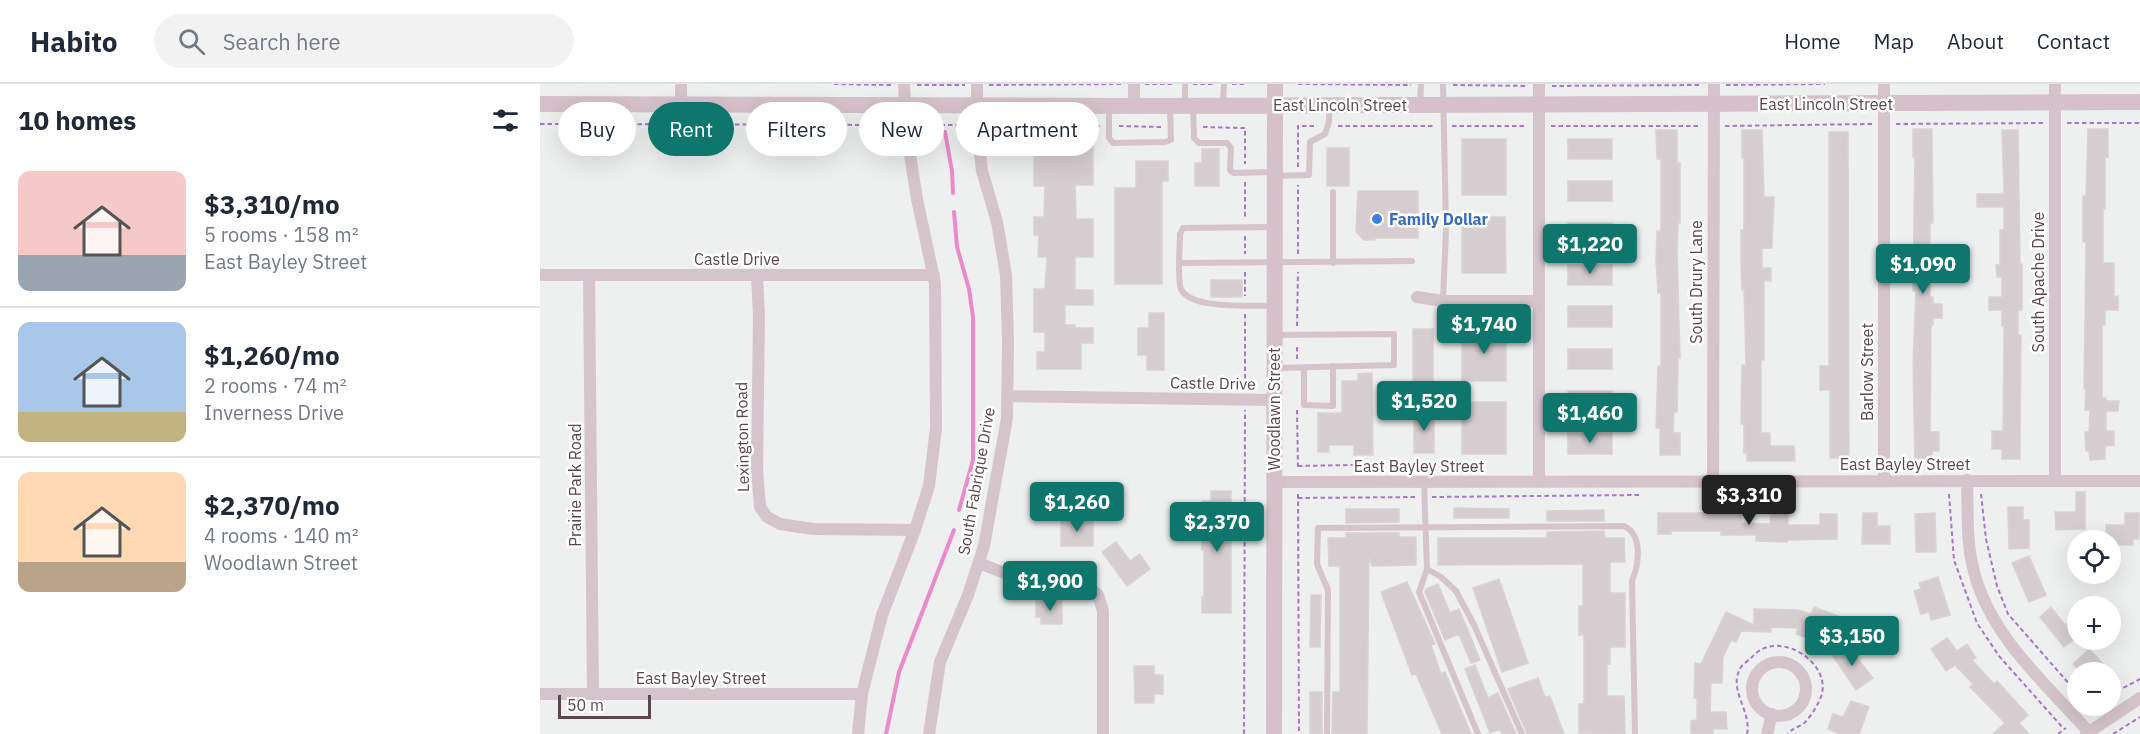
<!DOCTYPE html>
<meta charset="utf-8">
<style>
:root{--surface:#fff;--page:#f2f2f3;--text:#1f2937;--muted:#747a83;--line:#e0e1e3;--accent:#0f766e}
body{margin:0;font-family:"IBM Plex Sans",sans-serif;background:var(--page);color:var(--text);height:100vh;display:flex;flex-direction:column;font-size:22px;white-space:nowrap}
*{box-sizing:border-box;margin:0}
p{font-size:20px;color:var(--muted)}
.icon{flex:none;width:33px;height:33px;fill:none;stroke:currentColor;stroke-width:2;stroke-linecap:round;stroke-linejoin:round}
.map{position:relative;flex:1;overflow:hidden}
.side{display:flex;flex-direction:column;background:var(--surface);width:540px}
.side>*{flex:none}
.guide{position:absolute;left:18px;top:18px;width:570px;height:54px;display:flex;gap:12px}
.tools{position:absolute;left:1527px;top:446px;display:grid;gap:12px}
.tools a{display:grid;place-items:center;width:54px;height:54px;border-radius:50%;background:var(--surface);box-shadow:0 6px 24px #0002;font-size:30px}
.scale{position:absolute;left:18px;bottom:15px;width:93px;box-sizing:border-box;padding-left:6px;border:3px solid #5b464f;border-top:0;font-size:16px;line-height:21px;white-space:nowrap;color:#5b464f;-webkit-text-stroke:4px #fff;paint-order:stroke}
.price{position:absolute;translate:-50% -51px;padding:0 14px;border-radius:6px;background:var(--accent);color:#fff;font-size:20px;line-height:39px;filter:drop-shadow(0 2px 3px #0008)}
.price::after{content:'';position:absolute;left:50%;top:36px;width:18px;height:14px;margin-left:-9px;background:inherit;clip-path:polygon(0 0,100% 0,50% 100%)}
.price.selected{background:#222;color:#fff}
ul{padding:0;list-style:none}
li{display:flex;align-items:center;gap:18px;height:150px;padding:0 18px}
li+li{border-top:2px solid var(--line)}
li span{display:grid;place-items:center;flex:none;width:168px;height:120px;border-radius:12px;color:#555}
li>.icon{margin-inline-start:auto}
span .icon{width:72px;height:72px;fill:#fffc;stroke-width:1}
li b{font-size:26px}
h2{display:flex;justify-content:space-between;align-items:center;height:72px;padding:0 18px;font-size:26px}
.tag{padding:0 21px;border-radius:27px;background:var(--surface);box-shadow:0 6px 24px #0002;font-size:21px;line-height:54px}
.tag.selected{background:var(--accent);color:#fff}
header{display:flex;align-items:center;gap:36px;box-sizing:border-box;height:84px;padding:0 30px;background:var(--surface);border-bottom:2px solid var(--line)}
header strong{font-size:28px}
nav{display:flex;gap:33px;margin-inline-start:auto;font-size:21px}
.search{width:420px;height:54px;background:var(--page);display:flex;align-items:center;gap:15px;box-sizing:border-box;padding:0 21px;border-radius:33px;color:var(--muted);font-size:22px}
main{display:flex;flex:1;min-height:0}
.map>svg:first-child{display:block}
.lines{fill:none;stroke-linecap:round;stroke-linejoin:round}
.stream{stroke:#ea8acc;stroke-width:4}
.building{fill:#d5cdcf;stroke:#d9d2d3;stroke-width:1.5}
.path{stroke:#a975cb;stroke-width:2;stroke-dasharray:4.5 3;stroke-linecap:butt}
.lane{stroke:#d5c4cb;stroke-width:6}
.street{stroke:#d5c4cb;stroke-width:12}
.secondary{stroke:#d6c0c9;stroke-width:16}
.shop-dot{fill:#3f7fe0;stroke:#fff;stroke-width:2}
.labels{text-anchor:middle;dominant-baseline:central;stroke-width:5;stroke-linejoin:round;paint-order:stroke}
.street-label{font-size:16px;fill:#5b464f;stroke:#fff}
.shop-label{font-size:16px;font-weight:bold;fill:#366cbe;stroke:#fff;text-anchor:start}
</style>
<header>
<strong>Habito</strong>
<div class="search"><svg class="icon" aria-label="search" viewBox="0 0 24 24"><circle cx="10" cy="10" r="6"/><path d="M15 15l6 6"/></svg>Search here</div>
<nav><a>Home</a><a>Map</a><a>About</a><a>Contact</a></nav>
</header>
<main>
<section class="side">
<h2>10 homes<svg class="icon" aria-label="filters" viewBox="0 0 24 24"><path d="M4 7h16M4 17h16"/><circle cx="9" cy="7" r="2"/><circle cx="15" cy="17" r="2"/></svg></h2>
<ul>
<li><span style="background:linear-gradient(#f6c9c9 70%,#9aa5b1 0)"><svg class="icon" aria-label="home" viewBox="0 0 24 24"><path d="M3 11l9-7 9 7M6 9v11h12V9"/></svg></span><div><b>$3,310/mo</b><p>5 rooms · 158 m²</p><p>East Bayley Street</p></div></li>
<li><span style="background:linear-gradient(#a9c7e8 75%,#c2b280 0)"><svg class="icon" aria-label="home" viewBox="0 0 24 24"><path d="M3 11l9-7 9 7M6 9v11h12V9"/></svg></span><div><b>$1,260/mo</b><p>2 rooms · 74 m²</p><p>Inverness Drive</p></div></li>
<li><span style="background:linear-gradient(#ffd9b3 75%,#b9a48a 0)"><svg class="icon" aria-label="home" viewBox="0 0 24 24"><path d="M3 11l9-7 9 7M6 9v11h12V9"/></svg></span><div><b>$2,370/mo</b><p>4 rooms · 140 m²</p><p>Woodlawn Street</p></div></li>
</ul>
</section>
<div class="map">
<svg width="1600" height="650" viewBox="0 0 1600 650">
<rect width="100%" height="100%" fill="#edf0ee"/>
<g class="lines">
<path class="stream" d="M405,48L412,87L413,109
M414,128L417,163L429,205L433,233V376L419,426
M346,650L359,588L414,446"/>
</g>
<path class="building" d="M1373,45H1392L1393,139H1390V213H1393V220H1402V234H1393V241H1391L1390,348H1399V367H1392V376H1375L1373,280L1376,207H1373L1375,73H1373Z
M1548,45H1568V73L1565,72V125H1563V179H1574V213L1578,212V226H1565V241H1562V314H1566V317H1579L1578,327H1566V347H1574V361L1565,362V375L1550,376L1549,367H1546L1545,348H1549L1550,326H1545L1546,305H1544L1546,170V158H1543V112H1546Z
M1116,46H1137V79H1140V139H1138L1137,167L1140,274H1138L1137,328H1134L1133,349H1140V371H1120V344H1116L1118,282H1121V209H1118L1116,175L1117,147H1121V75H1117Z
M1202,46H1222L1224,113H1234L1232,164H1222V184H1231V197H1224V276H1221V349H1230V362H1254L1255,377H1207V369H1204V340H1201L1202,281H1206L1204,206H1202L1201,180V146H1204V74H1202Z
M1462,46H1478L1480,180H1482V226H1478V251H1481L1480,375H1462V365H1452V347H1463L1464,242H1462V226H1449V213H1462V193H1457L1456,181H1460V146H1464V123H1437V110H1464Z
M1289,48H1308L1309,374H1290V306H1280V282H1289Z
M494,52H522L523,61H553V101H535L536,135H553V173H535V206H553V221H525V241H535V244H553V259H541V285H497V268H505V248H494V205H505L507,173H498L499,151H494V133H504L505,102H494Z
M922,55H966V111H922Z
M1028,55H1072V75H1028Z
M787,64H809V102H787Z
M662,65H679V102H655V79H662Z
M596,77H628V97H622V200H575V104H596Z
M1028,97H1072V117H1028Z
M818,107H878V154H835V156H824L816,148Z
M922,133H965L966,189H922Z
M1028,139H1072V158H1028Z
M1028,181H1072V201H1028Z
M671,196H702V213H671Z
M1028,222H1072V243H1028Z
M609,229H624V286H607V271H598V244H609Z
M873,245H893V303H873Z
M922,245H966V297H922Z
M1028,265H1072V285H1028Z
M832,289L833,371H814V361H789V368H778V329H802V297H818V290Z
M1028,307H1072V327H1028Z
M922,318H966V370H922Z
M874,327H894V369H874Z
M1028,349H1072V370H1028Z
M671,407H691V529H662V513H664V466H662V417H671Z
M1536,408H1545V445L1516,446L1515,428H1536Z
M1468,423H1483V436H1489V464L1469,465Z
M914,424L969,425V434H914Z
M806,425H859V438L806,439Z
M1064,426V437H1007V427Z
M1118,429H1201V439L1230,440L1231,430H1248V441H1280V430H1297V455L1247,456V458L1216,457V451H1181V447H1131V450H1118Z
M1323,429H1337V442H1350V460H1322Z
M1395,429L1396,468H1376L1375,430Z
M1585,429H1599V455H1593V461H1570V456H1566V441H1585Z
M521,436H553V462H521Z
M1064,447L1065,454H1084L1085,478H1070V509H1085V563H1070V580H1067V612H1084L1085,650L1039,649V620H1044V551H1039V522H1043V480L898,481V454H1007V448Z
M806,449H859V453H876V481L832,482L829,473L827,650H792L793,608H800V482H789L788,454H806Z
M576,458L590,477L600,470L610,485L587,502L562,468Z
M1489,472L1506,511L1489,518L1472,479Z
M1398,493L1410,531L1391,536L1389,528L1381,530L1374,507L1381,505L1379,499Z
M959,495L988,579L962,588L933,504Z
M867,498L895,560L891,561L901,590L905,588L931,650H902L876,590L872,591L841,508Z
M898,500L910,529L919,525L940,576L931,579L919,550L905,556L885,508L886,505Z
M771,511H781L780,563H770Z
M496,517H522V540H501V533H496Z
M1274,523L1298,532L1291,550L1274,544L1270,555L1256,550L1258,544L1231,543V548L1201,547L1196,558L1191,556L1183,573L1182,599H1171L1170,628H1186L1187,645H1173V650H1151V637L1157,636V614H1154L1155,579L1161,580L1186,528L1214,541V525L1258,526L1271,530Z
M1511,523L1525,541L1530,537L1538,546V552L1524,563L1500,533Z
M1407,554L1417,567L1427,560L1436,574L1432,576L1454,600L1457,597L1488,631L1479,639L1489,650H1453L1465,639L1430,603L1433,600L1419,585H1418L1415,581L1406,587L1391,565Z
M1307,561L1333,594L1316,606L1292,571Z
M1549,565L1571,588H1541L1533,580Z
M935,581L948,614L958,609L976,650H962L960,645L950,649L925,585Z
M594,582H614V591H623V610H614V619H595Z
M998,594L1005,613L1010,612L1024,650H987L968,605Z
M770,608H782V650H770Z
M1311,617L1329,623L1319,650H1301L1288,645L1293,630L1303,633Z"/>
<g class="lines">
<path class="path" d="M294,0L353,1
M605,0H635
M653,0H674
M692,0H704
M758,0L871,1
M377,1H425
M449,1L581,0
M913,1L988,2
M1186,1L1285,0
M1012,2L1162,1
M1527,39H1600
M0,40L354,41
M1356,40L1503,39
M378,41H426
M450,41L561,42
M579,42L621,43
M798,42H894
M912,42H987
M1011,42H1161
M1185,42L1332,40
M663,43L705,44V80
M758,83V42H777
M705,98V134
M705,152V170
M758,170V101
M705,188V212
M705,230V302
M757,242L758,188
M757,275V260
M757,326L758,386
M758,382L868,380
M758,410L759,650
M1409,410L1414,476L1437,539L1459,572L1524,645
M1441,410L1446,455L1457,502L1468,530L1538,610
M892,413L1099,411
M758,414L877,413
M1570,611L1600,595
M1548,628L1557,621
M704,650L705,326
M1207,650C1212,626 1187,606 1201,583C1203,580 1208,577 1211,574C1214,571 1218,567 1222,565C1251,551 1296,586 1279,617C1276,624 1269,635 1263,640C1257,644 1252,644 1248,650
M1518,650L1526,644
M1573,650L1600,633"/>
<path class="lane" d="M645,0V20
M903,0L906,146L903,216
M683,20L684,0
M880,20L881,0
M653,22L654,54L659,59H687L691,64L690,86L694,89L734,88
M569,23V54L573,59L625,58L631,56L630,23
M735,92L769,91L770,58L785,50L789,38V23
M793,108V179
M640,179L872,177
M734,222C714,221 650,226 641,205C637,196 640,162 640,150L643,144L734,143
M735,251L854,250V281L735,284
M764,283V321L793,322V282
M884,398L887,485L879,508L938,650
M887,485L901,493L916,507L934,541L982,650
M787,650L788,506L777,480L778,444L1084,442C1103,451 1099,480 1092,497L1095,650"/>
<path class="street" d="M1515,0V397
M141,20V0
M594,22V0
M0,191H394
M217,191L219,233L217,385L220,423L227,433L240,440L273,445L375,446
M49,192L53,610
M877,213L903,217H998
M467,312L734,316
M1344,396V0
M1427,396C1428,427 1426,458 1434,488C1451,553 1506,600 1549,648
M1173,397L1174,0
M734,398L1600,397
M999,398V0
M439,479L469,491L542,496L558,511L563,527V650
M1212 605a27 27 0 1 1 54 0a27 27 0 1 1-54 0Z
M0,610H322
M318,650L322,610L342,531L375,446L389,402L396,344L395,199L377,115L366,46L364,0
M389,650L400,578L428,511L444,462L467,334L468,257L466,191L457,138L442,87L437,43V0
M1227,650L1232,630
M1546,650L1600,614"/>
<path class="secondary" d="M0,20L594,22L1600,18
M734,650L735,0"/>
</g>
<circle class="shop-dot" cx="837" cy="135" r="6"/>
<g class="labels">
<g class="street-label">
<text x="1286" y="20">East Lincoln Street</text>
<text x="800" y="21">East Lincoln Street</text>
<text x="197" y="175">Castle Drive</text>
<text transform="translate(1156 198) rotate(-90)">South Drury Lane</text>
<text transform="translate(1498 198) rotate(-90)">South Apache Drive</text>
<text transform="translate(1327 288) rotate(-90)">Barlow Street</text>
<text transform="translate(673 299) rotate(1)">Castle Drive</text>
<text transform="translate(734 325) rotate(-90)">Woodlawn Street</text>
<text transform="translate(202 353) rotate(-91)">Lexington Road</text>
<text x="1365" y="380">East Bayley Street</text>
<text x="879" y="382">East Bayley Street</text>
<text transform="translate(436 397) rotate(-80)">South Fabrique Drive</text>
<text transform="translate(35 401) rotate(-90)">Prairie Park Road</text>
<text x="161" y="594">East Bayley Street</text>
</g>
<g class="shop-label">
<text x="849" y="135">Family Dollar</text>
</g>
</g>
</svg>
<div class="tools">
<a><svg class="icon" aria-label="locate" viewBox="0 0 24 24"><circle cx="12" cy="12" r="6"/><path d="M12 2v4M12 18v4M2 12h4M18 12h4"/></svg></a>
<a>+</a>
<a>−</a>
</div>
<div class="scale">50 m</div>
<b class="price" style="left:1050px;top:191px">$1,220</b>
<b class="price" style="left:1383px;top:211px">$1,090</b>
<b class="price" style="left:944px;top:271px">$1,740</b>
<b class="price" style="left:884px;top:348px">$1,520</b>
<b class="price" style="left:1050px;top:360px">$1,460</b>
<b class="price selected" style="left:1209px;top:442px">$3,310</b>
<b class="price" style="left:537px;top:449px">$1,260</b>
<b class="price" style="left:677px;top:469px">$2,370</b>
<b class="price" style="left:510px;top:528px">$1,900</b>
<b class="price" style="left:1312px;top:583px">$3,150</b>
<div class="guide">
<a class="tag">Buy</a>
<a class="tag selected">Rent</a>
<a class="tag">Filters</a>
<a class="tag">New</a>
<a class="tag">Apartment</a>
</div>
</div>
</main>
